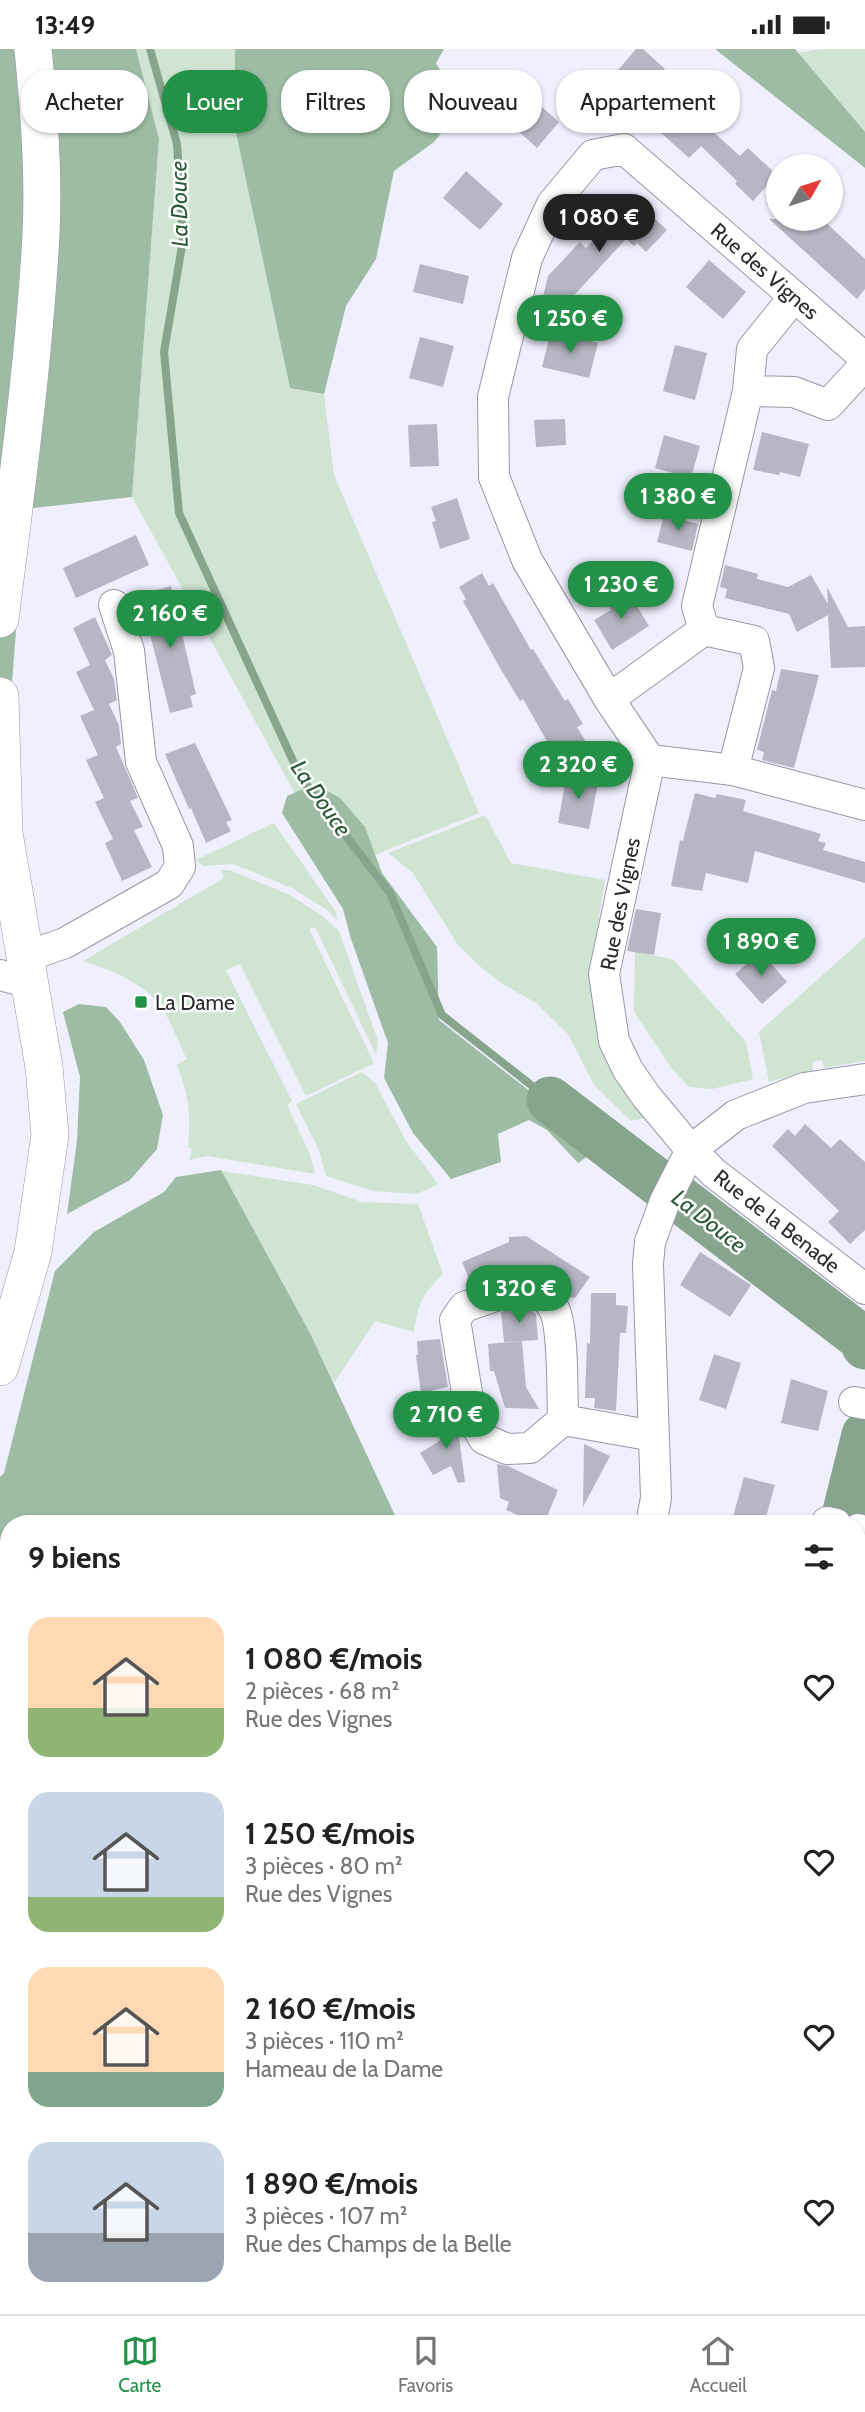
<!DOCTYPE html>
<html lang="fr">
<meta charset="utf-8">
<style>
:root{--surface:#fff;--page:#f6f6f6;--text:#222;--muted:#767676;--line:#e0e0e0;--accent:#249149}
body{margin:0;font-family:Cabin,sans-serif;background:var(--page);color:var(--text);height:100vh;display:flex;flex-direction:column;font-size:26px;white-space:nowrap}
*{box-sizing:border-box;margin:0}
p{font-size:23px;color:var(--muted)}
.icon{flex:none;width:38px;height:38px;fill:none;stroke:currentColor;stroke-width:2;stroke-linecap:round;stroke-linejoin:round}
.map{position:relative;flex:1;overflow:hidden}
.panel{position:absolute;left:0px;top:1466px;width:866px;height:800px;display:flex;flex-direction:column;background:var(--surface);border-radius:28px 28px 0 0;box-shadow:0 2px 5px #0004}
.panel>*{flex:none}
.hud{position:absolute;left:21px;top:21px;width:824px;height:63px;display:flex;gap:14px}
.needle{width:46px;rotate:51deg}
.controls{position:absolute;left:766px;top:105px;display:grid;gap:14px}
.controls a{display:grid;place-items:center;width:77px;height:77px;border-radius:50%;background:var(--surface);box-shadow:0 2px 5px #0004;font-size:35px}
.price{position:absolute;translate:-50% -60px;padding:0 16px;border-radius:24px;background:var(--accent);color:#fff;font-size:23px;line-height:46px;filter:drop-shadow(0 2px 4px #0008)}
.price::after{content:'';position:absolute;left:50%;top:42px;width:21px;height:16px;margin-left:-10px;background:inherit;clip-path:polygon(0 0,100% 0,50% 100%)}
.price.selected{background:#222;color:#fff}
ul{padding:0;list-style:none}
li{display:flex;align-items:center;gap:21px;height:175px;padding:0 28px}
li span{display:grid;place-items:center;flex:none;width:196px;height:140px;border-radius:21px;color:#555}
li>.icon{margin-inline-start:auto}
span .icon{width:84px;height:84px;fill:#fffc;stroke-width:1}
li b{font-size:30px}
h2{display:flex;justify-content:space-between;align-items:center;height:84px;padding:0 28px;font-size:30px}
.chip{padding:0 24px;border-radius:28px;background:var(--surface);box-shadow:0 2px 5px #0004;font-size:24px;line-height:63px}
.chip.selected{background:var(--accent);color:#fff}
.status{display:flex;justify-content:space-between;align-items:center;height:49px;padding:0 35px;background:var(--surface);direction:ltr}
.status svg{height:19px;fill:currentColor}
.tabs{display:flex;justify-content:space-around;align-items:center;height:98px;border-top:2px solid var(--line);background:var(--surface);font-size:19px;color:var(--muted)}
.tabs a{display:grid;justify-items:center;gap:4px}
.tabs .selected{color:var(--accent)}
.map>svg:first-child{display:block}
.green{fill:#cfe5d2}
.forest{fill:#9dbca3}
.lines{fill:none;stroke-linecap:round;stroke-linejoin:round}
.stream{stroke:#87a48c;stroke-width:8}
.river{stroke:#87a48c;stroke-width:47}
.building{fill:#b6b6c4}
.minor-casing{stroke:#9797a5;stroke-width:32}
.tertiary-casing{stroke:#9797a5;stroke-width:38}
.minor{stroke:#fff;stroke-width:30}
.tertiary{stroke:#fff;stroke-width:37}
.poi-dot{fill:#249149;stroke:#fff;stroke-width:2.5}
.labels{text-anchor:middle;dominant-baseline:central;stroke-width:5;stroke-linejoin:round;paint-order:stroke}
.street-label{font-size:21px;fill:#2a2a2f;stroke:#fff}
.poi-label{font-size:21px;fill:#2a2a2f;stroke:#fff;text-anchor:start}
.water-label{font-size:23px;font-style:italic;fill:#2a5935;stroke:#fff}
</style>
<div class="status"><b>13:49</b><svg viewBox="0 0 49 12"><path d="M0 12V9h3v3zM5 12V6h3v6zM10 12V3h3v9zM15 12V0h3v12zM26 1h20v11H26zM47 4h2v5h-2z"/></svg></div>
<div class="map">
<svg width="865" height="2265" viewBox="0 0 865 2265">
<rect width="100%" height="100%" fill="#efeffe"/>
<path class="green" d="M136,0H235V79L290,339L324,345L334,426L479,764L337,821L132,448L159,90Z
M821,0H865V83L797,4Z
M485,766L511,814L605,831L591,918L645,1069L631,1072L594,1036L568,985L536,954L504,936L483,920L458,896L413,824L388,804Z
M274,774L336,863L337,872L327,861L292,839L233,815L203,817L196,811Z
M221,821H229L290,846L324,868L339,882L378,992L376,1006L315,878L309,880L374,1014L306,1047L240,915L226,921L292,1052L287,1056L310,1105L315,1125L207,1107L189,1111L192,1100L188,1098C191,1064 189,1048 177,1016L187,1010C178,993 171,971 159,955C143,934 107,919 83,912L224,829Z
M865,888V1012L824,1019L822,1011L813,1013V1021L769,1033L759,983Z
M635,903L673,910L746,993L753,1030L712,1040L689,1038L672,1020L634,963Z
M362,1023L375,1034L406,1092L438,1135L417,1145L373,1142L326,1127L318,1099L296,1055Z
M221,1122L313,1136L362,1153L418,1155L443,1225C423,1245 418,1254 414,1283L375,1272L334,1334L311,1286Z
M858,1840L865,1842V1917L858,1931Z"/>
<path class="forest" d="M0,0H136L159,90L132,448L25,460L0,796Z
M235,0H444L436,14L462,58L434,93L394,122L376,210L346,257L324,345L290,339L235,79Z
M715,0H795L865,83V119Z
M315,735L340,749L365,778L382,824L437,898L439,971L601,1098L578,1114L547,1081L529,1071L498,1085L501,1113L451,1130L413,1084L384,1029L388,994L351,890L343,860L282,764L287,747Z
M79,955L106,958L120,973L144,1011L163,1066L157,1100L130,1131L67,1165L77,1092L80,1028L63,963Z
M221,1121L311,1286L399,1475H9V1610L0,1611V1428L4,1424L55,1222L94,1183L164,1143L176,1128Z
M865,1935V2149L858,2156V1945Z
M609,2258H748L740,2265H610Z"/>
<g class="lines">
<path class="stream" d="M150,0L177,95L183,191L164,303L179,464L300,727L390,844L442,966L550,1051"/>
<path class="river" d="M550,1051L863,1290L865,1297
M843,1475L865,1386
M144,2265L152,2258"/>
</g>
<path class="building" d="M636,0H643L665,20L656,31L740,107L748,99L777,126L753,152L735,135L737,132L701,97L689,109L658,81L660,79L607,34Z
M526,44L559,73L537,99L504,69Z
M466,122L503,155L480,181L443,149Z
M632,149L667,181L646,203L637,194L634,197L626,190L567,254L564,265L540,260L548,227L580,193L586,199Z
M769,170H822L865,210V240L857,250Z
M709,211L746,243L723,270L686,238Z
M420,215L469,227L463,255L413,243Z
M551,282L598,294L589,329L542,318Z
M420,288L454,297L443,338L409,329Z
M675,296L707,304L695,351L663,342Z
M565,370L566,396L536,398L534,371Z
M437,375L439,417L410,418L408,376Z
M762,383L809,395L800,428L780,423L779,426L753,421Z
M664,386L700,397L691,429L655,419Z
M457,449L470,490L440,500L432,473L436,472L431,458Z
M664,466L698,475L692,502L657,493Z
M136,486L149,516L76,549L63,519Z
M725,516L758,525L757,530L788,538L811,526L828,555L827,538L848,578L865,577V618L831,619L828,566L797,583L789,565L725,549L727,540L720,538Z
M482,524L489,537L493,534L531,601L533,600L565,652L568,650L583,675L577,678L586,693L557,710L523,650L520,652L500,619L463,552L466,550L459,538Z
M171,537L196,645L190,647L193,658L170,664L146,570L153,569L146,544Z
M628,542L649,577L612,601L594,571L611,561L607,555Z
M95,568L112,606L105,611L114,630L117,651L109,655L119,676L121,695L116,698L138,749L130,752L143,778L134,781L152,818L122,832L105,794L113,790L95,753L104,749L86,711L98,706L80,667L94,661L76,623L90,616L73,579Z
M781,620L819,626L794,719L762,711L764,703L757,701L772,641L776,642Z
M195,694L232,771L226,773L231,782L206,794L191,759L189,760L165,705Z
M567,724L599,730L589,780L558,774Z
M695,744L715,749L717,745L746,751L743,762L821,785L818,792L826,794L823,801L865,813V834L755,802L748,834L706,824L702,842L671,837L680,791L683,792Z
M636,860L661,864L654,906L627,902Z
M761,903L787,933L762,955L735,925Z
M805,1075L831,1099L840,1090L865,1113V1181L850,1195L828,1173L839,1162L772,1097L788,1080L795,1087Z
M526,1187L590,1228L575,1249L567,1248L555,1235L530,1221L518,1220L472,1237L462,1213L509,1193V1188Z
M700,1203L751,1236L730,1268L680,1236Z
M591,1244H616V1256L628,1257L626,1284H620L616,1362L594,1359L595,1349H585L587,1294L590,1295Z
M523,1256L536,1265L538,1291L504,1293L501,1263Z
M440,1290L448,1338L421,1344L416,1306H418L417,1292Z
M522,1292L526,1338L539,1360L505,1359L494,1322H490L488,1295Z
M714,1305L741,1314L726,1360L699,1351Z
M791,1330L828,1342L818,1382L781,1374Z
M453,1369L458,1381L465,1433L458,1434L451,1417L433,1426L420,1404L441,1391L434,1375Z
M584,1395L610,1407L583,1458Z
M497,1415L508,1417L558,1441L546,1470L535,1466L532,1472L506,1461L509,1453L500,1449Z
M744,1428L775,1436L764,1475H731Z"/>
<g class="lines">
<g class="minor-casing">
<path id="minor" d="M865,309L624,100L593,106L552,155L527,209L493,348L494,428L527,511L609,650L650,711L733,721L865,756
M748,342L794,343L828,356L865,316
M704,581L754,592L759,619L733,721
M609,650L704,581L697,557L748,342L752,300L794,248
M650,711L604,925L614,992L628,1021L646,1047L691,1101L714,1124L865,1240
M25,908L65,894L169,835L180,818L178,797L141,713L129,602L114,556
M0,926L30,934
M854,1353L865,1355
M563,1371L530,1399L507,1400L484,1390L471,1368L455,1271L464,1258L524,1237C535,1242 548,1248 554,1260C564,1279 562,1347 563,1371L654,1387
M827,1473L836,1475
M651,1475L656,1449L648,1215L650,1193L665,1152L691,1101L736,1066L804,1039L865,1030
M858,1480L865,1482
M858,1551L865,1521
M0,2232L9,2228
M402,2265L416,2258"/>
</g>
<g class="tertiary-casing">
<path id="tertiary" d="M0,570C16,442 34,314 41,185C44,123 39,62 33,0
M0,647L4,784L44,1018L50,1086L33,1203L0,1318"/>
</g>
<use href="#minor" class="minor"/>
<use href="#tertiary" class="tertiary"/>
</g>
<rect class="poi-dot" x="134" y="946" width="14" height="14" rx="3.5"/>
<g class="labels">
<g class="street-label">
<text transform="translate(765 222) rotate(41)">Rue des Vignes</text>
<text transform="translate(620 855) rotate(-79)">Rue des Vignes</text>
<text transform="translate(777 1172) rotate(38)">Rue de la Benade</text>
</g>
<g class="poi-label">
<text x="155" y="953">La Dame</text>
</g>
<g class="water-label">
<text transform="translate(179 155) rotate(-91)">La Douce</text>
<text transform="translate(321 749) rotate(55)">La Douce</text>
<text transform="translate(709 1172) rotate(38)">La Douce</text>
</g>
</g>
</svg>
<div class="controls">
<a><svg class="needle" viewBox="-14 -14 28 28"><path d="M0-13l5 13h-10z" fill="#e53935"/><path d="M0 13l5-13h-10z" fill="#767676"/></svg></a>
</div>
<b class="price selected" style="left:599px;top:205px">1 080 €</b>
<b class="price" style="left:570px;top:306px">1 250 €</b>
<b class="price" style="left:678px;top:484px">1 380 €</b>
<b class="price" style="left:621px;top:572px">1 230 €</b>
<b class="price" style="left:170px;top:601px">2 160 €</b>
<b class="price" style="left:578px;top:752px">2 320 €</b>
<b class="price" style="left:761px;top:929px">1 890 €</b>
<b class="price" style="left:519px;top:1276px">1 320 €</b>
<b class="price" style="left:446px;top:1402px">2 710 €</b>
<div class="hud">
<a class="chip">Acheter</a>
<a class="chip selected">Louer</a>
<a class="chip">Filtres</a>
<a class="chip">Nouveau</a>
<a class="chip">Appartement</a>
</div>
<section class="panel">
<h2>9 biens<svg class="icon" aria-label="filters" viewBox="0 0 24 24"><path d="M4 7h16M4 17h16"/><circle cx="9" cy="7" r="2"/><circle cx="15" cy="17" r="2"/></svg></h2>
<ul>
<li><span style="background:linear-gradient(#ffd9b3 65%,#8fb573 0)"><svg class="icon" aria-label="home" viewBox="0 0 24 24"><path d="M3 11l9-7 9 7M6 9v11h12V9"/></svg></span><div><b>1 080 €/mois</b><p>2 pièces · 68 m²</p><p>Rue des Vignes</p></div><svg class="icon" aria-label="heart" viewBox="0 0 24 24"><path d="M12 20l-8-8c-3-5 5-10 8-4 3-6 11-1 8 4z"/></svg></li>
<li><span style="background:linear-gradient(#c9d6e8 75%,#8fb573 0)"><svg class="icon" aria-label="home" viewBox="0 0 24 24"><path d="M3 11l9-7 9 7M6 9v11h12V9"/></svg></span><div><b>1 250 €/mois</b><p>3 pièces · 80 m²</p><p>Rue des Vignes</p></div><svg class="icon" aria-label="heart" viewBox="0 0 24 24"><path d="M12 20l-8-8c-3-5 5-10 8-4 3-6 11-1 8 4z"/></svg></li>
<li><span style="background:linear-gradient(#ffd9b3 75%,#7fa58c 0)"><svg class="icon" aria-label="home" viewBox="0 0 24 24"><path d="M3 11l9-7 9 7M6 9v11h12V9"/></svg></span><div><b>2 160 €/mois</b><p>3 pièces · 110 m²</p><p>Hameau de la Dame</p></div><svg class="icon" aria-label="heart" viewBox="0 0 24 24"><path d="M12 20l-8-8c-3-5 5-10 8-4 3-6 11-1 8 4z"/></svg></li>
<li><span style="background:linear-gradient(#c9d6e8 65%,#9aa5b1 0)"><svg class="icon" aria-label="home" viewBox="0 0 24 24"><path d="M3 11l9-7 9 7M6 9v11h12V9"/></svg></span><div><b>1 890 €/mois</b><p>3 pièces · 107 m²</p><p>Rue des Champs de la Belle</p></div><svg class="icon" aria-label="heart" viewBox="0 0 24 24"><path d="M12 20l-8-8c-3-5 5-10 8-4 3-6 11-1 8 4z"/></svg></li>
</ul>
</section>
</div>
<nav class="tabs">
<a class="selected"><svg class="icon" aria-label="map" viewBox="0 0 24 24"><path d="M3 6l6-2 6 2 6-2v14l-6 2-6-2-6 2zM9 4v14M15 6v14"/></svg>Carte</a>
<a><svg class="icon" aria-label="saved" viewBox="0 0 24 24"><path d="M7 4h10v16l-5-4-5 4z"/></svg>Favoris</a>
<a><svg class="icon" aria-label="home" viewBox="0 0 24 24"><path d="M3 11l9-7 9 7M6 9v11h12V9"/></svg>Accueil</a>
</nav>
